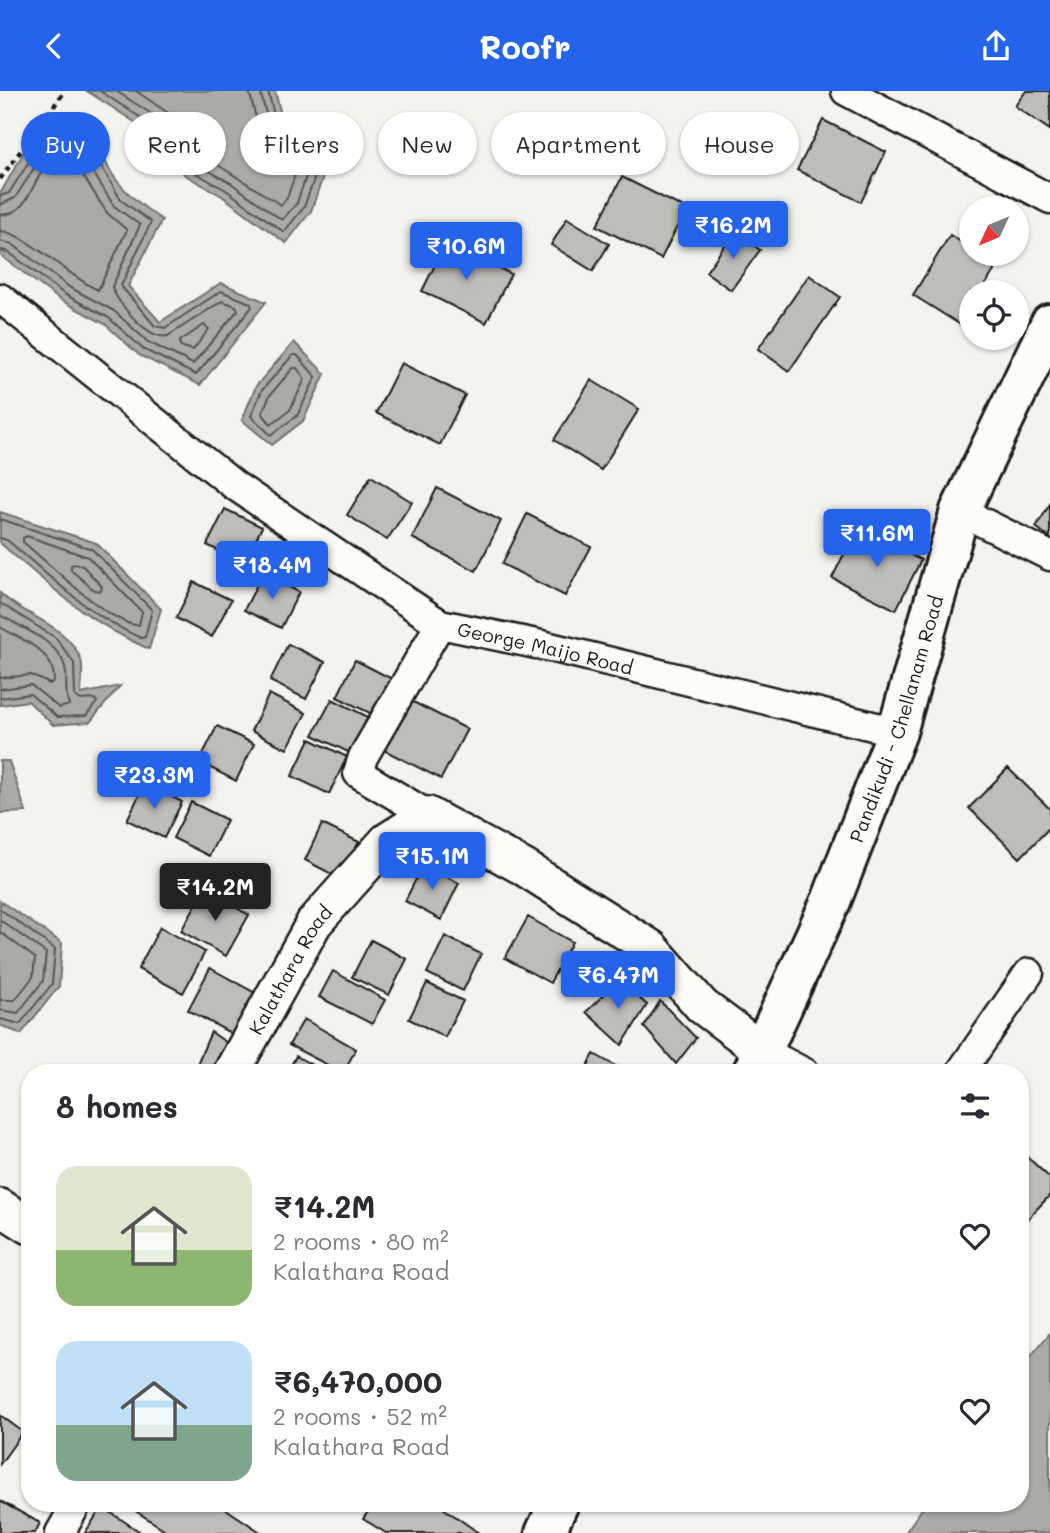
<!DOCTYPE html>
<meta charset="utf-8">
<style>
:root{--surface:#fff;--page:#f7f7f7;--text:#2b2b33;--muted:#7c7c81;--accent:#2563eb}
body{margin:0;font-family:Mali,sans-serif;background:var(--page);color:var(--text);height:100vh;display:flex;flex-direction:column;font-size:26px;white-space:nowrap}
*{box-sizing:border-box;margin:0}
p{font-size:23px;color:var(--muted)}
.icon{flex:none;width:38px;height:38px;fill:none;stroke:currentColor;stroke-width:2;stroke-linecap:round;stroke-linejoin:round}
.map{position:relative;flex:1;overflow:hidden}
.sheet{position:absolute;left:21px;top:973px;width:1008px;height:448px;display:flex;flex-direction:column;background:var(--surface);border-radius:28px;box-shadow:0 2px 5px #0004}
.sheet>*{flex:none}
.hud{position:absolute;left:21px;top:21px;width:1008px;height:63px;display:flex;gap:14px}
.needle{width:46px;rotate:226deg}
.tools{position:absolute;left:959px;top:105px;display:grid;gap:14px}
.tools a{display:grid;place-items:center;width:70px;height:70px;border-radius:50%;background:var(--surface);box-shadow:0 2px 5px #0004;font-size:35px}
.price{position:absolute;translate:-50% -60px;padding:0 16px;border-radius:7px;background:var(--accent);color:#fff;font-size:23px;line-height:46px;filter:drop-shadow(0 2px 4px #0008)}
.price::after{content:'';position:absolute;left:50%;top:42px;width:21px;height:16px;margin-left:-10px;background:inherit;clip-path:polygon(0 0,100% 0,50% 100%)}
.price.active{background:#222;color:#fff}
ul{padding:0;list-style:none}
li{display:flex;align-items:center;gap:21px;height:175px;padding:0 35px}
li span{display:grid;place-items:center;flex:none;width:196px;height:140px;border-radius:21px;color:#555}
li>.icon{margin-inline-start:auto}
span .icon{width:84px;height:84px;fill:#fffc;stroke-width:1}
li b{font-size:30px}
h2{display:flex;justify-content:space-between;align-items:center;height:84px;padding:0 35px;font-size:30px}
.chip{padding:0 24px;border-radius:32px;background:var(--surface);box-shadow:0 2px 5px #0004;font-size:24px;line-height:63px}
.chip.active{background:var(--accent);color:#fff}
header{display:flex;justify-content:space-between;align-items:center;height:91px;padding:0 35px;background:var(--accent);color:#fff;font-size:32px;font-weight:700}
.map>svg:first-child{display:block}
.water{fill:#abaaa6;stroke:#72716f;stroke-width:2}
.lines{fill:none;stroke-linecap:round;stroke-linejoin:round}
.shore{stroke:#555553;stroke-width:2}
.building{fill:#bebdba;stroke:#1c1c1c;stroke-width:2}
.minor-casing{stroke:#1c1c1c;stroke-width:33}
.tertiary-casing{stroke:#1c1c1c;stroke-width:40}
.primary-casing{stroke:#1c1c1c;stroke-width:44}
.path{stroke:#1c1c1c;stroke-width:4.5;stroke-dasharray:5 5;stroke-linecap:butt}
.minor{stroke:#fdfcf7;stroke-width:28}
.tertiary{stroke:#fdfcf7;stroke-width:35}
.primary{stroke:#fdfcf7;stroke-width:38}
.labels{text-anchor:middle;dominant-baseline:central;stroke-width:5;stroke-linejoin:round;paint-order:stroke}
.street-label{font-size:19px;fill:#1c1c1c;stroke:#fdfcf7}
</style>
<header><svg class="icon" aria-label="back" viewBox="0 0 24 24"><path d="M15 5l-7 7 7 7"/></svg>Roofr<svg class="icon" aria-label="share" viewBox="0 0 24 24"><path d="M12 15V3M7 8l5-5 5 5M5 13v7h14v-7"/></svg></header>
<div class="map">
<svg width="1050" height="1442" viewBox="0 0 1050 1442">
<rect width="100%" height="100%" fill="#f4f3ee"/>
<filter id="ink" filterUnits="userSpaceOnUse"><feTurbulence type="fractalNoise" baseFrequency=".0143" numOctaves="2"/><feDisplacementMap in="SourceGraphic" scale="14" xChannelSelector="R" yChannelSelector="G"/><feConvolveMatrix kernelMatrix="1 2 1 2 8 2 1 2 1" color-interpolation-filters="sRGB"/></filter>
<g filter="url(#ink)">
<path class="water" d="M87,0H275L282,28L333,57L311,120L286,152L222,105L185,84L150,41Z
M90,28C105,81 117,98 162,129L128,195L160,231L221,192L266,211L200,294L139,264L105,233L60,209L0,164V160L7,163L0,158V103L24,61L46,32L75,57Z
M294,251L325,283L303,330L272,354L242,329L256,295Z
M0,421L96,452L161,518L149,558C89,532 49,494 0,452Z
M0,502C24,526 69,534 81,569C84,578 81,593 81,603L120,595L90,631L53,634L28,610L0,614Z
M0,670H9L26,721L0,722Z
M0,810L62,852L59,895L21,943L0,934Z
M1050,1242V1442H905L926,1412H1020V1278Z"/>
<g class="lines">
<path class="shore" d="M100,0L155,36L190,79L226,99L284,141L304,116L324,61L276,32L268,0
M116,0L161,29L195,72L231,92L282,129L297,112L313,65L270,38L260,0
M136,0L168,22L202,64L281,114L287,107L300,70L260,42L249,0
M0,105L9,102L46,44L73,63L89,54L121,109L151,131L121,195L155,235L165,237L221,200L250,212L252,216L196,284L143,258L109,227L64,203L7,160L0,159
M0,114L15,107L47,57L68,71L86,70L114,115L140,134L112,196C117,213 150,250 168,245L222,210L236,215L238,219L193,273L148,251L114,220L69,196L12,153L0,150
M0,124C32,123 30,86 51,72L64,81L82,83L107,122L127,139L98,199C70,187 25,141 0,140
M204,234L209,238L193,259L180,255V250Z
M293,264H297L316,286L297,325L271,344L251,325L262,299Z
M293,277H297L305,288L290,319L271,333L262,322L270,304Z
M0,428L92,458L152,519L145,546L141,547C89,525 50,485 7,449L0,447
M27,445L88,466L142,521L139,534C114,537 45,469 23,451V447Z
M75,473L83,475L102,496L101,500L94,499L71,479V474Z
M0,512L56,547L74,572L75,605L81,609L95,608L97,611L86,625L57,626L30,603L0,607
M0,524C20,536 59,550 65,576C68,589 64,601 69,614L59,617L31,594L0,598
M0,536C23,549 55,560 54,590L50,593L31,584L0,587
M0,818L55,858L52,893L20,933L0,928
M0,829L46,862L43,890L18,922L0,919
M0,841L35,867L33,886L15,909H0"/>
</g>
<path class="building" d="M1026,0H1050V39L1015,15Z
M823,29L886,61L861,111L797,79Z
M622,86L686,118L661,168L597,135Z
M567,127L609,153L593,180L551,154Z
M735,140L760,159L731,199L706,181Z
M950,144L971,157V163H981L998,173L981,201H971V217L961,234L913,204Z
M447,150L511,183L486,232L422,200Z
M809,184L840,206L789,280L758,258Z
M401,272L465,304L440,354L376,322Z
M591,289L639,318L601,379L554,349Z
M371,385L412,411L387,449L347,424Z
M437,397L501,430L476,480L412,447Z
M1050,413V447L1036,436Z
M225,418L262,436L244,473L207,454Z
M527,423L591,456L565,505L502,473Z
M857,437L921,469L896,519L832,487Z
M263,482L299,501L281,537L244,519Z
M194,491L231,509L212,546L176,527Z
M288,553L325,571L306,608L270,590Z
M355,569L392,588L374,624L337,606Z
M269,603L306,622L287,658L251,640Z
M403,606L467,638L441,688L378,656Z
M332,608L368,626L350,662L313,644Z
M217,635L254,653L236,690L199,671Z
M310,648L347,666L329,703L292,685Z
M1008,677L1050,718V736L1020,767L969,717Z
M145,692L182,711L164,747L127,729Z
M191,711L227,729L209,765L173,747Z
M322,733L359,751L341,788L305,769Z
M423,774L459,792L441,829L405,810Z
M204,799L249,824L226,865L181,840Z
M528,826L572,851L550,892L505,867Z
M160,836L205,861L183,902L138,878Z
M445,845L481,863L463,900L427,882Z
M371,849L407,868L389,904L352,886Z
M210,877L255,902L232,943L188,919Z
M333,880L385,909L372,933L319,906Z
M619,889L647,914L622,954L586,921Z
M427,892L463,910L445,946L409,928Z
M660,910L696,947L676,973L644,936Z
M304,928L356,958L343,982L289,954Z
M211,941L233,956L222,982H193Z
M594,963L628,982H584Z
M296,965L326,982H287Z
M1024,1063L1050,1087V1104L1024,1132L1020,1129V1067Z
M0,1324L23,1341L0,1373Z
M0,1410L40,1432L35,1442H0Z
M127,1412H217L262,1442H170L126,1414Z
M374,1412H436L479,1442H386L363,1428Z
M102,1416L142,1442H85Z"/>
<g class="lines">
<g class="minor-casing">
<g id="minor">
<path d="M846,0L1050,108"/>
<path id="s1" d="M0,207L234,394L440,533L546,555L897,641"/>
<path d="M960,420L1050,465"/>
<path d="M428,724L358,682L363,666L440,533"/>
<path d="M761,959L805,982"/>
<path d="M960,982L1029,882"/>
<path d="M60,1442L77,1412"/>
</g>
</g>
<g class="tertiary-casing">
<g id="tertiary">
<path id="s2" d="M231,982L314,832L387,750L428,724L523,776L651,857L702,915L761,959"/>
<path d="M0,1116L30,1135"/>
</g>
</g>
<g class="primary-casing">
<g id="primary">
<path id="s3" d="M752,982L831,810L897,641L960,420L1050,233"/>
<path d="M545,1442L559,1412"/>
</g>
</g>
<path class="path" d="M0,88L65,0"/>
<use href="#minor" class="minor"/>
<use href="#tertiary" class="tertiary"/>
<use href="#primary" class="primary"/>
</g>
</g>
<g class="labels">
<g class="street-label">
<text stroke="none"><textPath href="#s1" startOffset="656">George Maijo Road</textPath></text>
<text stroke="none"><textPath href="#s3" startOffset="383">Pandikudi - Chellanam Road</textPath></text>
<text stroke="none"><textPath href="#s2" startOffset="119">Kalathara Road</textPath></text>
</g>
</g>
</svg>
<div class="tools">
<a><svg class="needle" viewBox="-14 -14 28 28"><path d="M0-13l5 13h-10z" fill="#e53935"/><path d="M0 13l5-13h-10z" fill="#7c7c81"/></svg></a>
<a><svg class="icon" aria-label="locate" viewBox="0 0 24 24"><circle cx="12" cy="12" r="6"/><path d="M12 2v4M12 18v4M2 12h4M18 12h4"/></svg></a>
</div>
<b class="price" style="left:733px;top:170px">₹16.2M</b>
<b class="price" style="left:466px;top:191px">₹10.6M</b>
<b class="price" style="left:877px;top:478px">₹11.6M</b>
<b class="price" style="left:272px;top:510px">₹18.4M</b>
<b class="price" style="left:154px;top:720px">₹23.3M</b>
<b class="price" style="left:432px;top:801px">₹15.1M</b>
<b class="price active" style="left:215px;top:832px">₹14.2M</b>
<b class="price" style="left:618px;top:920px">₹6.47M</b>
<div class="hud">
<a class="chip active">Buy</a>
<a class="chip">Rent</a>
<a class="chip">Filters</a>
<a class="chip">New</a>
<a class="chip">Apartment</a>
<a class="chip">House</a>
</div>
<section class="sheet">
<h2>8 homes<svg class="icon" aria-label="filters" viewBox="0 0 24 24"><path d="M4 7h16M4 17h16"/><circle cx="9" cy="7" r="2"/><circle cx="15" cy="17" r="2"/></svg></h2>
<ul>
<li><span style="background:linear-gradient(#dfe7d0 60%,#8fb573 0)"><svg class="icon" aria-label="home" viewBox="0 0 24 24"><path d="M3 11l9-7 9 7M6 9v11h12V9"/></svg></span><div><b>₹14.2M</b><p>2 rooms · 80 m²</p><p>Kalathara Road</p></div><svg class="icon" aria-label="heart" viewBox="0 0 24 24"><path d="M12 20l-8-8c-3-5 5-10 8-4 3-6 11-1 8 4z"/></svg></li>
<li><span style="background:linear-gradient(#bfe0f5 60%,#7fa58c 0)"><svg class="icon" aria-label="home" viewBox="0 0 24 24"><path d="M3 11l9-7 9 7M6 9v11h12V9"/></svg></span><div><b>₹6,470,000</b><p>2 rooms · 52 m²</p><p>Kalathara Road</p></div><svg class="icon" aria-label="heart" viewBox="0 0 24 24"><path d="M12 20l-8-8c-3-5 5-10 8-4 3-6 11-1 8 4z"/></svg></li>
</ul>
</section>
</div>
